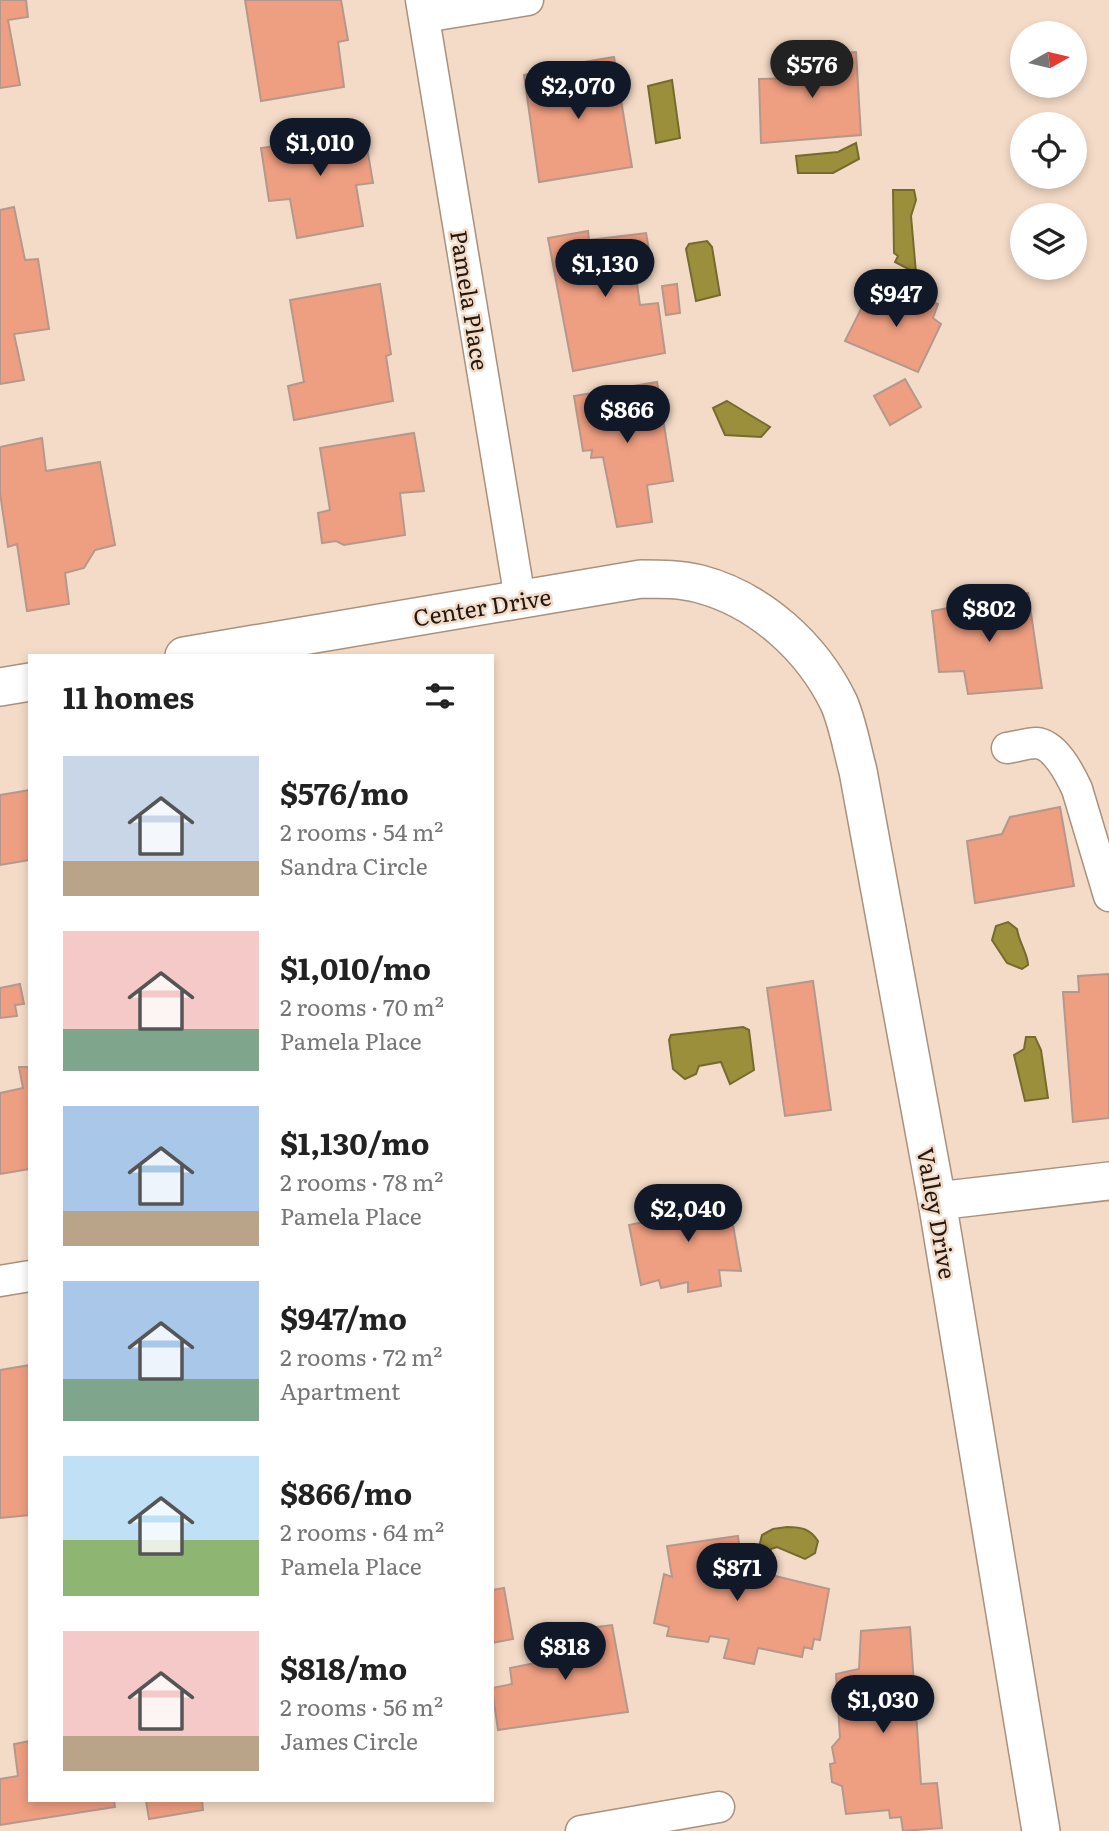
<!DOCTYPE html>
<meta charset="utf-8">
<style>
:root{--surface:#fff;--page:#f6f6f6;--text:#222;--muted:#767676;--accent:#111827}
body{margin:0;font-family:Literata,serif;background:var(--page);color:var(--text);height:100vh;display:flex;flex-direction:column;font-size:26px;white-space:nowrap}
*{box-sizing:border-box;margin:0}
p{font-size:23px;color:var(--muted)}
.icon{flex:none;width:38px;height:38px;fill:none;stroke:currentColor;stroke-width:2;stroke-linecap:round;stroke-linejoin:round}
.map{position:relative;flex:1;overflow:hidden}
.side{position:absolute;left:28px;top:654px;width:466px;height:1148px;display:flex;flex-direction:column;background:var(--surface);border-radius:0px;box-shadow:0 4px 10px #0003}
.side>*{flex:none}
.needle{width:46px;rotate:82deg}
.tools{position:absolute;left:1010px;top:21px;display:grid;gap:14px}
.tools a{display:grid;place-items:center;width:77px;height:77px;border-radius:50%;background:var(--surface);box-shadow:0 4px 10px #0003;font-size:35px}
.price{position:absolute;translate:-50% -60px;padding:0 16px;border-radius:24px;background:var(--accent);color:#fff;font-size:23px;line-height:46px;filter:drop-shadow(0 2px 4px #0008)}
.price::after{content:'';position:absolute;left:50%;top:42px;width:21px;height:16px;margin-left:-10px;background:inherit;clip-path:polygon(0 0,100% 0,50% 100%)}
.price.active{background:#222;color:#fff}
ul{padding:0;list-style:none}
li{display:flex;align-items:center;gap:21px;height:175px;padding:0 35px}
li span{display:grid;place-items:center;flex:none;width:196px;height:140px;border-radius:0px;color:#555}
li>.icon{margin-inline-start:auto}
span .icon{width:84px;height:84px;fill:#fffc;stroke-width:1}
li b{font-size:30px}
h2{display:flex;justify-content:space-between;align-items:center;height:84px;padding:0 35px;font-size:30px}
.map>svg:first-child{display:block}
.water{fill:#9b8f3c;stroke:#766b2f;stroke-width:2}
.building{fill:#ee9e81;stroke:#b5988d;stroke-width:2}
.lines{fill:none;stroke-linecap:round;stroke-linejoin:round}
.minor-casing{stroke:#a8917e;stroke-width:33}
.tertiary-casing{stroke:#a8917e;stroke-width:40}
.minor{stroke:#fff;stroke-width:30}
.tertiary{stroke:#fff;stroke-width:37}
.labels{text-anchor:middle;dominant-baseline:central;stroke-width:5;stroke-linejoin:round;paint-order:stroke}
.street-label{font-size:23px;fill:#211811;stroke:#f4dbc7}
</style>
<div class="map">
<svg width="1109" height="1831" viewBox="0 0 1109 1831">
<rect width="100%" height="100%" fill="#f4dbc7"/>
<path class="water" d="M672,80L680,138L656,143L648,86Z
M856,143L859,159L833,173H798L796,156L838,152Z
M893,190H914L916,200L911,216L916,273L895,262L898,256L894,253Z
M707,241L712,247L720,295L696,301L686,249L689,244Z
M727,401L770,427L761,437L725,435L713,408Z
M1008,922L1017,929C1019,943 1028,954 1028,965L1022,969L1007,963L992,940L996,926Z
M743,1027L749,1030L754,1070L730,1084L721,1062L699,1066L696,1074L685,1079L673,1069L669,1040L671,1035Z
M1026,1037H1035L1041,1050L1048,1098L1025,1101L1014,1055L1024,1049Z
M787,1527C802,1527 810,1529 818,1541L815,1553L805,1559L777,1547L771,1549L769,1557L757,1555L762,1535L773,1529Z"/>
<path class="building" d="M0,0H26L28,17L8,20L20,85L0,88Z
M245,0H341L348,40L338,42L344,87L261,101Z
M856,52L861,135L761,143L759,79L787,78L785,57Z
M614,57L632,167L539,182L524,75L562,66L564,74L585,70L584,62Z
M363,124L373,183L356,185L363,226L297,238L290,199L269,201L261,148L281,145L280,140Z
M14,207L25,260L38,259L49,329L14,334L24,380L0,384V210Z
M588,231L589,240L646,233L651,261L634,263L640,305L658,303L665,353L573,371L548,238Z
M380,284L391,354L386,356L393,401L294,420L288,386L304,382L290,300Z
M677,284L680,313L666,315L662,286Z
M870,291L904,305L912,294L938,304L933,318L941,324L918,372L845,341Z
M905,379L921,407L890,425L874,396Z
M657,382L673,481L647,485L652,522L617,527L603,457L591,458L592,450L583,451L574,396Z
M414,433L424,491L400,493L405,535L344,545L336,541L322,543L318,513L330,510L320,448Z
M42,438L46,471L100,462L115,545L95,550L84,568L65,573L69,604L27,611L17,544L8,547L0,493V447Z
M1028,593L1042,688L968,694L964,671L939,672L932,611Z
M30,790V860L0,865V795Z
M1060,807L1074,886L975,903L967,841L1002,834L1010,817Z
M1109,974V1118L1073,1122L1063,992H1079L1078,976Z
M813,981L831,1110L785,1116L767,988Z
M20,984L24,1004L15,1005L17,1016L0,1018V988Z
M19,1067H30V1169L0,1174V1093L23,1088Z
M727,1190L741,1271L719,1270L721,1286L688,1292V1282L661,1288L659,1280L641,1285L629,1225L677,1215V1199Z
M30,1365V1515L0,1518V1370Z
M738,1536L742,1568L829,1589L820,1640L814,1639L812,1649L804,1647L802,1657L758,1648L754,1664L724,1658L729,1639L710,1636L708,1642L667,1636L669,1627L654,1623L664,1574L672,1577L667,1546Z
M504,1588L513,1639L492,1643V1590Z
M612,1625L628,1712L498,1730L492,1688L512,1684L510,1668L550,1660L546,1633Z
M910,1627L921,1784L937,1783L942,1828L903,1831L901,1817L890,1818L889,1810L846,1814L842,1786L832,1782L830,1764L835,1763L832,1747L840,1738L836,1674L859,1669L861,1631Z
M30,1741V1801H114L115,1807L0,1825V1779L18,1776L14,1744Z
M146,1801H202L203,1810L149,1819Z"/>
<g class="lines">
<g class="minor-casing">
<path id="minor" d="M421,0L520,599
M424,17L528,0
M1007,748C1016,747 1027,743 1036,743C1055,744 1070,774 1077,789L1109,896
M0,1281L30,1276
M581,1831L719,1807"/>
</g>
<g class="tertiary-casing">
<path id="tertiary" d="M184,656L641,579C661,579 681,579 700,584C760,600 812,647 839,703C848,724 852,749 858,771L937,1201L1041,1831
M0,687L30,682
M937,1201L1109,1181"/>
</g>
<use href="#minor" class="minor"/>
<use href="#tertiary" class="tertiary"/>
</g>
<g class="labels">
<g class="street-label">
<text transform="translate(471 300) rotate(81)">Pamela Place</text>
<text transform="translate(482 606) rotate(-9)">Center Drive</text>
<text transform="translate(938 1213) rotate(80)">Valley Drive</text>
</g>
</g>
</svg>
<div class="tools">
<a><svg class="needle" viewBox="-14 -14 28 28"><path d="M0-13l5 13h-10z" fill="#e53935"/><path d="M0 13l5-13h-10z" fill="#767676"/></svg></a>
<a><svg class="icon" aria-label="locate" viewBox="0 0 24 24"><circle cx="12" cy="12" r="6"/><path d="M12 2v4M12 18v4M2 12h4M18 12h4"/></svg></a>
<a><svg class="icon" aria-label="layers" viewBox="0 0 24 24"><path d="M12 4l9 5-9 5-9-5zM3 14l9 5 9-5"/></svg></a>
</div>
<b class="price active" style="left:812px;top:100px">$576</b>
<b class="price" style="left:578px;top:121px">$2,070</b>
<b class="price" style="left:320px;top:178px">$1,010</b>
<b class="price" style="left:605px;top:299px">$1,130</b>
<b class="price" style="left:896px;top:329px">$947</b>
<b class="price" style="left:627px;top:445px">$866</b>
<b class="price" style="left:989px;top:644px">$802</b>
<b class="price" style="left:688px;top:1244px">$2,040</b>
<b class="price" style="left:737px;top:1603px">$871</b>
<b class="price" style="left:565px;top:1682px">$818</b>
<b class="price" style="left:883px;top:1735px">$1,030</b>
<section class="side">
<h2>11 homes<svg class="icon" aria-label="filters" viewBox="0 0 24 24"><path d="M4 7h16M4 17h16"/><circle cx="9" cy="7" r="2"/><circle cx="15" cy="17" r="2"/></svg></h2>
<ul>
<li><span style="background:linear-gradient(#c9d6e8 75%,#b9a48a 0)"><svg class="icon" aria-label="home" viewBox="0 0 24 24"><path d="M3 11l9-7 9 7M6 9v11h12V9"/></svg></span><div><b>$576/mo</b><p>2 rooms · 54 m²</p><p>Sandra Circle</p></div></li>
<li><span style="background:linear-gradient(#f6c9c9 70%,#7fa58c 0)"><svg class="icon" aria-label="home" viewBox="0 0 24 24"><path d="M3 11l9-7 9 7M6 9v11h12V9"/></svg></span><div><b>$1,010/mo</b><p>2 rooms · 70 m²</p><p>Pamela Place</p></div></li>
<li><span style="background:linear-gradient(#a9c7e8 75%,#b9a48a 0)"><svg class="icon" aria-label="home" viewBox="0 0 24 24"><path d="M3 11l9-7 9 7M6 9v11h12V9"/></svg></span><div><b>$1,130/mo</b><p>2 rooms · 78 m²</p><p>Pamela Place</p></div></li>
<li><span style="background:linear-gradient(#a9c7e8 70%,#7fa58c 0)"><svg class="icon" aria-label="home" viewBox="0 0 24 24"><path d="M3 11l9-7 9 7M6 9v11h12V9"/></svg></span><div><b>$947/mo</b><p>2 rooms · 72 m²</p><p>Apartment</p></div></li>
<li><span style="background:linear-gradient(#bfe0f5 60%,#8fb573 0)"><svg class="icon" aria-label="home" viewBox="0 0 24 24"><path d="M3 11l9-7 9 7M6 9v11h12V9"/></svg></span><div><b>$866/mo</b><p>2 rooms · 64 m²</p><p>Pamela Place</p></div></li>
<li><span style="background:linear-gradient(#f6c9c9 75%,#b9a48a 0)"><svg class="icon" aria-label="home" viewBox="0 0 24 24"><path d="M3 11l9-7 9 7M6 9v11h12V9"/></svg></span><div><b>$818/mo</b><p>2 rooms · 56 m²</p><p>James Circle</p></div></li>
</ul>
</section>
</div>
